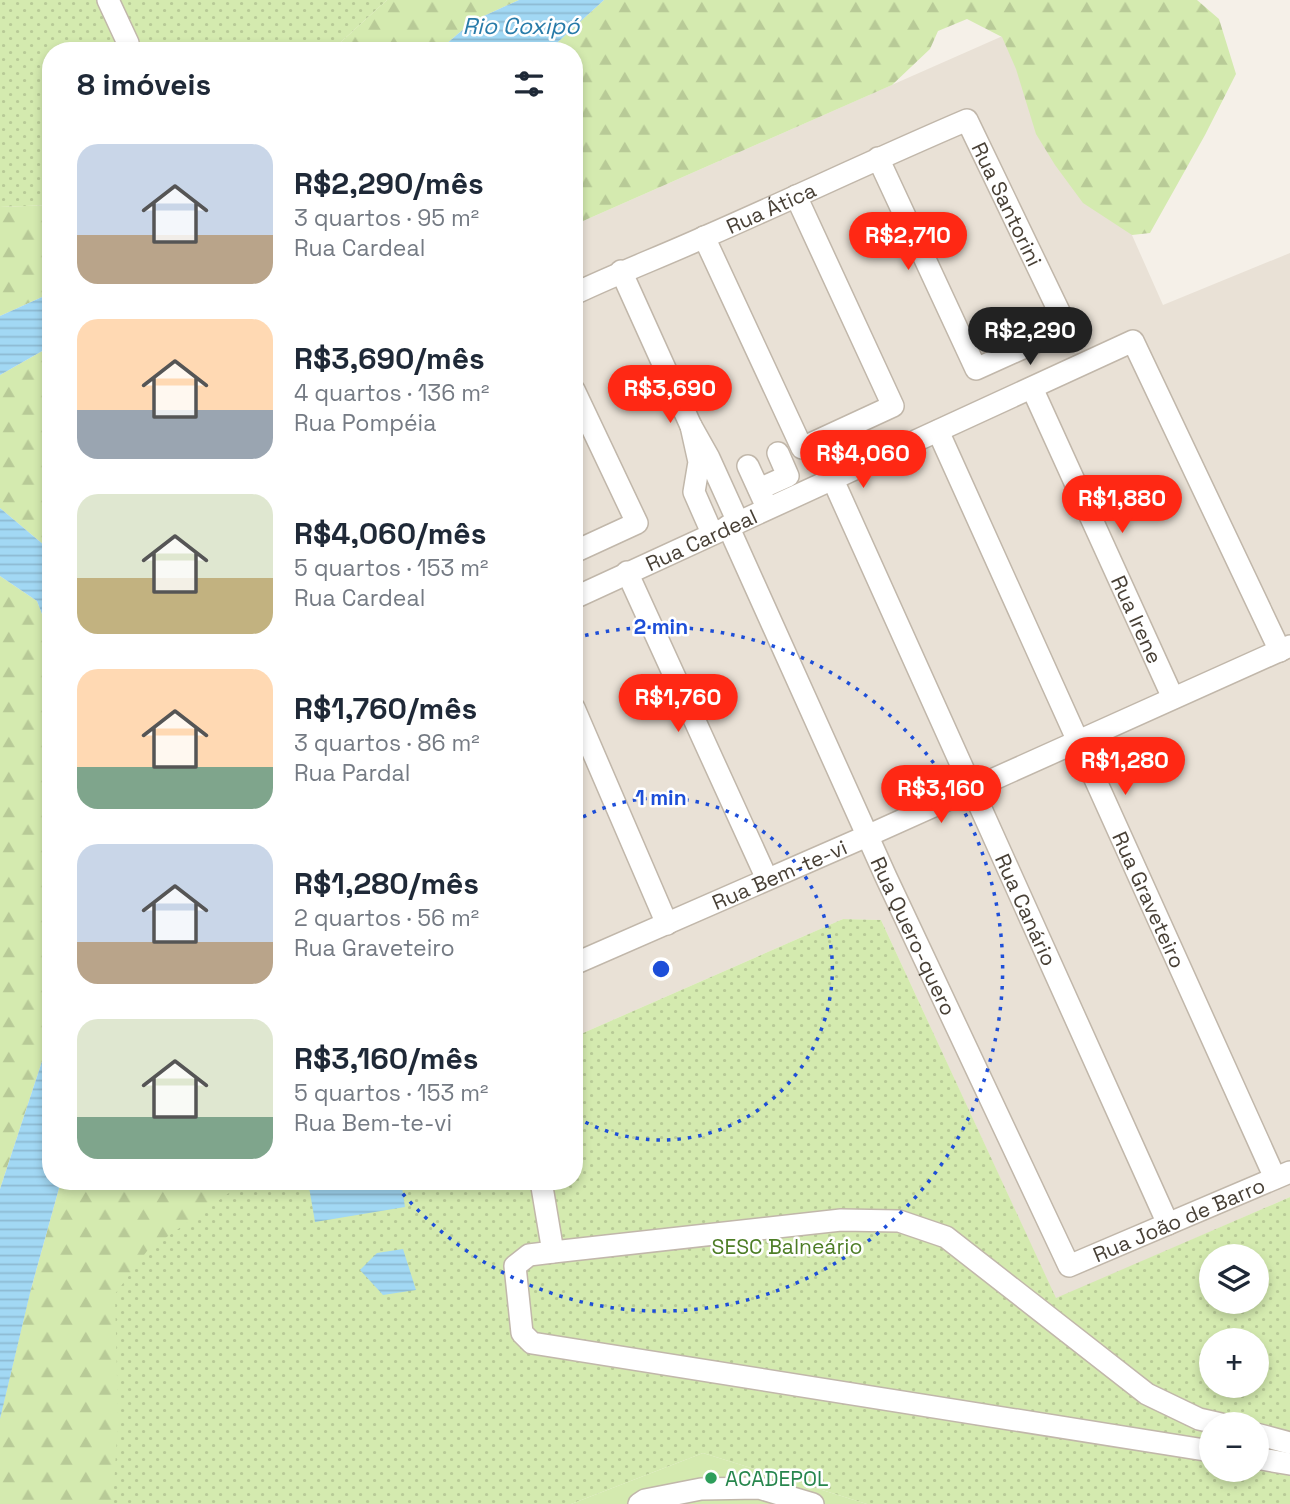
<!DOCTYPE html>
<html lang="pt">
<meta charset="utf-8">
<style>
:root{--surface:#fff;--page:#f2f2f3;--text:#1f2937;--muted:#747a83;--accent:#ff2814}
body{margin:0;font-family:"Space Grotesk",sans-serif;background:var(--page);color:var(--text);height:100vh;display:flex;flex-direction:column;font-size:26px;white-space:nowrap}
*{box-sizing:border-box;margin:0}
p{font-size:23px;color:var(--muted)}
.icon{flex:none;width:38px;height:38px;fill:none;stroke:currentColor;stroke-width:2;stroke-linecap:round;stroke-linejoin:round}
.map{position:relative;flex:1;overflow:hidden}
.side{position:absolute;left:42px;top:42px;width:541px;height:1148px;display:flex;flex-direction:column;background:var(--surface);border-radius:28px;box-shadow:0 4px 10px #0003}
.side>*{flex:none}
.controls{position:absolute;left:1199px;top:1244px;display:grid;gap:14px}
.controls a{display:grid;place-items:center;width:70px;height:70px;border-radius:50%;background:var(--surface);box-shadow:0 4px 10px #0003;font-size:35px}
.price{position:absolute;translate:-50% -60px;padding:0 16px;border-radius:24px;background:var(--accent);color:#fff;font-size:23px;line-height:46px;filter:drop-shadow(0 2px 4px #0008)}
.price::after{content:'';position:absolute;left:50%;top:42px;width:21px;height:16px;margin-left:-10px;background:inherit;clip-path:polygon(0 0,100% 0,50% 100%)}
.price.current{background:#222;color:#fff}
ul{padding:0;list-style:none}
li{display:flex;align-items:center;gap:21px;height:175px;padding:0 35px}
li span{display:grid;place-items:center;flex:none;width:196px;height:140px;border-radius:21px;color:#555}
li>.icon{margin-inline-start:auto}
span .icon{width:84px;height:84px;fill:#fffc;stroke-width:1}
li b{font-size:30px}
h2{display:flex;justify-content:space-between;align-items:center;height:84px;padding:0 35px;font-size:30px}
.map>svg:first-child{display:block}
.residential{fill:#e9e1d6}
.green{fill:url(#green-dots);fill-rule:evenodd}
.forest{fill:url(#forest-firs)}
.pitch{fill:#d4eaaf}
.water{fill:url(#water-rules)}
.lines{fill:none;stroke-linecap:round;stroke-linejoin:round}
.minor-casing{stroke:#c1b7aa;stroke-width:24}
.minor{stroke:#fff;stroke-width:21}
.ring{fill:none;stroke:#1d4ed8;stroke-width:3.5;stroke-dasharray:3.5 7}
.leisure-dot{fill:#2e9e5b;stroke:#fff;stroke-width:2.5}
.labels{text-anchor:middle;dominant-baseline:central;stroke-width:5;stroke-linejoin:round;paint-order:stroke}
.street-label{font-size:21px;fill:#484036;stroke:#fff}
.park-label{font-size:21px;fill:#4d7d26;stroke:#fff}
.leisure-label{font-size:21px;fill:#27864d;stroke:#fff;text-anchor:start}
.water-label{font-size:23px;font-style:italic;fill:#287ba9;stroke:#fff}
.centre{fill:#1d4ed8;stroke:#fff;stroke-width:3.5}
.ring-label{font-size:21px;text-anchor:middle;font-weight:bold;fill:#1d4ed8;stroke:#fff;stroke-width:5;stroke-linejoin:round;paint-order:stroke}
</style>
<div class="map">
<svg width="1290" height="1504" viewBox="0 0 1290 1504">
<defs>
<pattern id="green-dots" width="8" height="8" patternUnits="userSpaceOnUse" patternTransform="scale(1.75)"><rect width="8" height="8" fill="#d4eaaf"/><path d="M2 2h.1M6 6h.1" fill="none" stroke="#b8ca97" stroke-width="1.8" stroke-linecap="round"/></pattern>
<pattern id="forest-firs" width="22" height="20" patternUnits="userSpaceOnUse" patternTransform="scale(1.75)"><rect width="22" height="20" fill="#d4eaaf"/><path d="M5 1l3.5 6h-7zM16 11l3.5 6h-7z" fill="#b8ca97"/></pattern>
<pattern id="water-rules" width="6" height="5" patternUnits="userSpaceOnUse" patternTransform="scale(1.75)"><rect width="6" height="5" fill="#a2d8f4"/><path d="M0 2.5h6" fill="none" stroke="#8dbad2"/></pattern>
</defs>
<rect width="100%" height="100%" fill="#f5f0e8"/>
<path class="residential" d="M1037,21L1163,305L1290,253V1197L1056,1299L881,920L843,919L574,1037V225Z"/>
<path class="green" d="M0,0H387L331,51H51V205L0,207Z
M843,919L881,920L1056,1298L1290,1197V1504H867L703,1453L571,1504H0V1419L31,1289L203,1200L246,1181H574V1037ZM1211,1256H1256V1302H1211ZM1211,1340H1256V1386H1211ZM1211,1424H1256V1470H1211Z"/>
<path class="forest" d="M387,0H519L473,21L438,51H331Z
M604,0H1197L1219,19L1236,74L1205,135L1150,233L1132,235L1083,203L1055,165L1036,134L1016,69L1002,37L967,19L938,31L930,49L892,85L574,225V51H548Z
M51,205V293L0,316V207Z
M51,346V551L0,508V375Z
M0,576L37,601L51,638V1034L0,1189Z
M61,1181H246L147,1251L115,1294L118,1418L113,1504H0V1419L31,1289Z"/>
<path class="pitch" d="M703,1453L867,1504H571Z"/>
<path class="water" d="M519,0H604L548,51H438L473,21Z
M51,293V346L0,375V316Z
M0,508L51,551V638L37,601L0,576Z
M51,1034V1181H61L31,1289L0,1419V1189Z
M308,1181H401L405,1207L315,1222Z
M403,1249L416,1290L383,1295L360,1270L377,1253Z"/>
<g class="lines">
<g class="minor-casing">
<g id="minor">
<path d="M108,0L128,43"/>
<path d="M704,237L802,448L893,406L796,196"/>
<path d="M621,271L691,426"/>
<path id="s1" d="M574,294C618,273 663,256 707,236C794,198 880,157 967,120L1067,328L976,369L878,158"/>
<path id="s2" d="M1032,388L1173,698"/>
<path d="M574,390L637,523L574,552"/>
<path id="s3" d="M938,431L1275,1178"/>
<path d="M748,466L764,501"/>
<path id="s4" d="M833,480L1168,1224"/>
<path d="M759,489L788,476L778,453"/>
<path id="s5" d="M728,526L886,877L1069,1266L1290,1172"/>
<path d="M712,533L694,492L699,462L691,426L709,458L738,522"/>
<path d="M627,572L767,879"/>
<path id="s6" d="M574,598L1133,341L1280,651"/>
<path d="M574,708L667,924"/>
<path id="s7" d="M574,964L867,836L1290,646"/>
<path d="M541,1181L553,1252"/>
<path d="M1256,1434L1290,1443"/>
<path d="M1211,1451L532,1343L522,1333L515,1266L529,1255L553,1252L841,1220L899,1221L946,1237L1147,1394L1199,1419L1221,1424"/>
<path d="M1256,1458L1290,1464"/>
<path d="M639,1504L645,1500L701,1489L759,1488L813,1504"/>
</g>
</g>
<use href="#minor" class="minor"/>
</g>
<g class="ring">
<path d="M574 822A171 171 0 1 1 574 1116"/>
<path d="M575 638A342 342 0 1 1 393 1182"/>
</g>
<circle class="leisure-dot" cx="711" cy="1478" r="7"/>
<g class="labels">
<g class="street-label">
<text stroke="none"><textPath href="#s1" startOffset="523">Rua Santorini</textPath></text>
<text stroke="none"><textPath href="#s1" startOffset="215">Rua Ática</textPath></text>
<text stroke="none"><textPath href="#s6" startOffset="140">Rua Cardeal</textPath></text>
<text stroke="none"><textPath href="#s2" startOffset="254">Rua Irene</textPath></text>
<text stroke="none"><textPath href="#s7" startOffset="224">Rua Bem-te-vi</textPath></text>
<text stroke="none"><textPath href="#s3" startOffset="514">Rua Graveteiro</textPath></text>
<text stroke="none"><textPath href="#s4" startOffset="471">Rua Canário</textPath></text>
<text stroke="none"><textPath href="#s5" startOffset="450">Rua Quero-quero</textPath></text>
<text stroke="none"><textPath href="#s5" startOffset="934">Rua João de Barro</textPath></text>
</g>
<g class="park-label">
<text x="787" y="1246">SESC Balneário</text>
</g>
<g class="leisure-label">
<text x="725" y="1478">ACADEPOL</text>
</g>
<g class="water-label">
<text x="521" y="26">Rio Coxipó</text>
</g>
</g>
<circle cx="661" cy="969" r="10" class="centre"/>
<g class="ring-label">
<text x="661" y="634">2 min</text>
<text x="661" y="805">1 min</text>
</g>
</svg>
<div class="controls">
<a><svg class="icon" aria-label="layers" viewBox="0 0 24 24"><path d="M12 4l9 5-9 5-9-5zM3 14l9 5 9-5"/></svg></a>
<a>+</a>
<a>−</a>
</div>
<b class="price" style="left:908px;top:272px">R$2,710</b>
<b class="price current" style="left:1030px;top:367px">R$2,290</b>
<b class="price" style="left:670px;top:425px">R$3,690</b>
<b class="price" style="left:863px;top:490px">R$4,060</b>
<b class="price" style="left:1122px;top:535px">R$1,880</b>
<b class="price" style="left:678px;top:734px">R$1,760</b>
<b class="price" style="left:1125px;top:797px">R$1,280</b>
<b class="price" style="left:941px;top:825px">R$3,160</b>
<section class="side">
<h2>8 imóveis<svg class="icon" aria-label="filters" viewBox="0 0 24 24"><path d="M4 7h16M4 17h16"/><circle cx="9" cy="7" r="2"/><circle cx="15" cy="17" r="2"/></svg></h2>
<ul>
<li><span style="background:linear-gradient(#c9d6e8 65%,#b9a48a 0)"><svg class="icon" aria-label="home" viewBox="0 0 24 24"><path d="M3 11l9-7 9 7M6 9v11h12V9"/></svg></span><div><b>R$2,290/mês</b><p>3 quartos · 95 m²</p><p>Rua Cardeal</p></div></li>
<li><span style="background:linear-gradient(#ffd9b3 65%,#9aa5b1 0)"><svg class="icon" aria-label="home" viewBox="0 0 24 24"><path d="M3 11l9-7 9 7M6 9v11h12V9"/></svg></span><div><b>R$3,690/mês</b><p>4 quartos · 136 m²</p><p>Rua Pompéia</p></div></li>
<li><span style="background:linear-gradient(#dfe7d0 60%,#c2b280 0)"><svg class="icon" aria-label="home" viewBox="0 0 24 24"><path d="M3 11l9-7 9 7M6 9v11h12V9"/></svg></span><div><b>R$4,060/mês</b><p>5 quartos · 153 m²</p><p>Rua Cardeal</p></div></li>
<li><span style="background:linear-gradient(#ffd9b3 70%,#7fa58c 0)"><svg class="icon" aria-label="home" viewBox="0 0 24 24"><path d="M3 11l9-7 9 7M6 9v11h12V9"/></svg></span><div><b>R$1,760/mês</b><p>3 quartos · 86 m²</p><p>Rua Pardal</p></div></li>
<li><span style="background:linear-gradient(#c9d6e8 70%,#b9a48a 0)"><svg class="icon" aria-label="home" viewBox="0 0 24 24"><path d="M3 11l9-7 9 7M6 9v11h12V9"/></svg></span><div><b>R$1,280/mês</b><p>2 quartos · 56 m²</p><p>Rua Graveteiro</p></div></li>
<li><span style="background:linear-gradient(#dfe7d0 70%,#7fa58c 0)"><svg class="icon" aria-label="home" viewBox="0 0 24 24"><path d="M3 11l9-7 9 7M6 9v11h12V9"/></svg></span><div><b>R$3,160/mês</b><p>5 quartos · 153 m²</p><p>Rua Bem-te-vi</p></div></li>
</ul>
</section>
</div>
